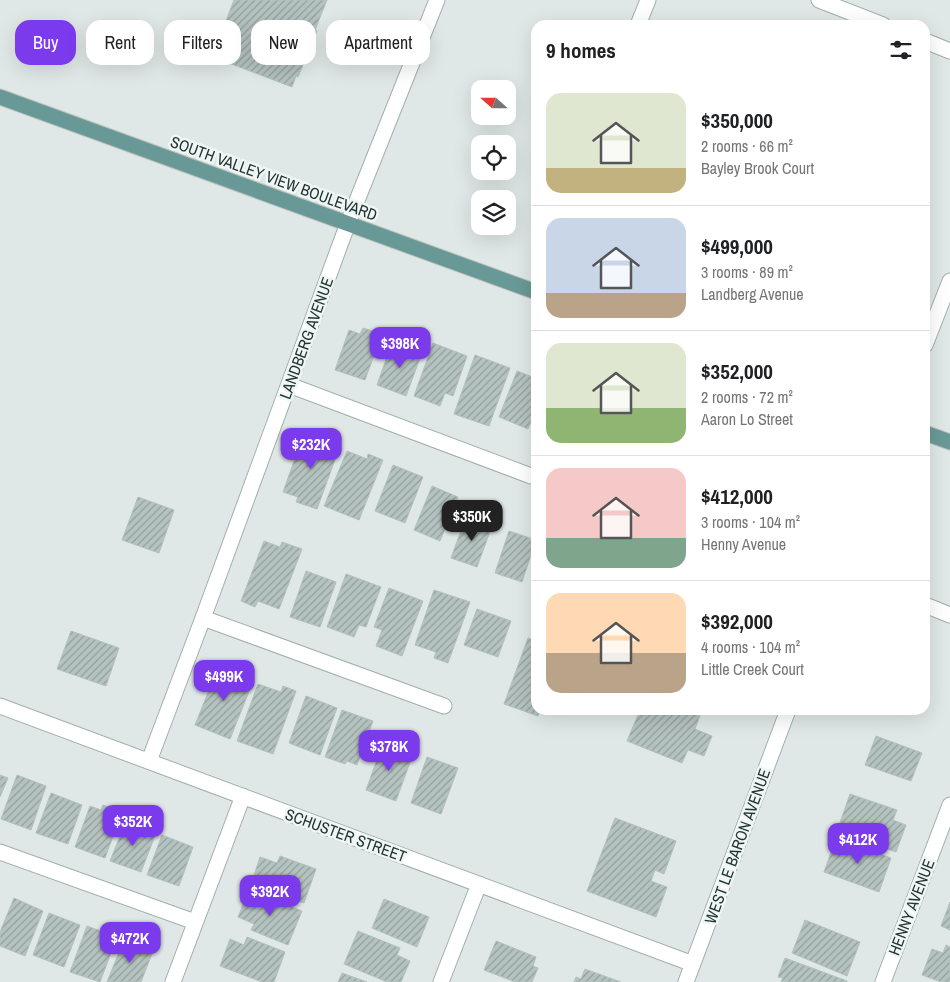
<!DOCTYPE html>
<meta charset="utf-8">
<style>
:root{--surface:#fff;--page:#f6f6f6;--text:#202124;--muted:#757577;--line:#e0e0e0;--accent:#7c3aed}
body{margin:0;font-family:"Archivo Narrow",sans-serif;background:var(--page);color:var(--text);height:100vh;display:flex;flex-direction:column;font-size:19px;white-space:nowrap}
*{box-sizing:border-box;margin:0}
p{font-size:16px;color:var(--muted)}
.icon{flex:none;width:28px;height:28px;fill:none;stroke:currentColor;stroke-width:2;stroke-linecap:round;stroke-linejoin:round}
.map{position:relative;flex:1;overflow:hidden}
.sheet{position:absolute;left:531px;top:20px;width:399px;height:695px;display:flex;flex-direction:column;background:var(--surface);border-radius:15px;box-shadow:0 5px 20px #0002}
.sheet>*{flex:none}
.guide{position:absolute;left:15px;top:20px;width:441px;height:45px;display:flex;gap:10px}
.needle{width:32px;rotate:291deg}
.controls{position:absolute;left:471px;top:80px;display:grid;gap:10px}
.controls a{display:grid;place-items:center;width:45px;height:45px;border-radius:10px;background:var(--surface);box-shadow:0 5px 20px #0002;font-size:25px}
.price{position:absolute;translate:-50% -42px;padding:0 11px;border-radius:10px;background:var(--accent);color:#fff;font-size:16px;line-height:32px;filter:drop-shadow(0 1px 2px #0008)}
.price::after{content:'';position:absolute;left:50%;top:30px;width:15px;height:11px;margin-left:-8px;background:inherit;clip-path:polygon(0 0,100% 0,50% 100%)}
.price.selected{background:#222;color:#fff}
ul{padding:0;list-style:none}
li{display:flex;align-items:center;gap:15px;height:125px;padding:0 15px}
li+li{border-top:1px solid var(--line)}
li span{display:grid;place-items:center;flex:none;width:140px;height:100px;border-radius:15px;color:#555}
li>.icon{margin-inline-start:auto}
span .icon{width:60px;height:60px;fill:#fffc;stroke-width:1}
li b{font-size:21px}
h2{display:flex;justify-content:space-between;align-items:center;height:60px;padding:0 15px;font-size:21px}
.tag{padding:0 18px;border-radius:15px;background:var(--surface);box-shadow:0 5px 20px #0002;font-size:18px;line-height:45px}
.tag.selected{background:var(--accent);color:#fff}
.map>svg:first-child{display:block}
.building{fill:url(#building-hatch);stroke:#b3c1be}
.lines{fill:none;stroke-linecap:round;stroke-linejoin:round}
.minor-casing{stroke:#a3afad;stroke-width:17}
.major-casing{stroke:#bdc3c2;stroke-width:17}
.minor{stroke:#fff;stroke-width:15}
.major{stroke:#699996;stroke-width:15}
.labels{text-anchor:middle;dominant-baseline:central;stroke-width:5;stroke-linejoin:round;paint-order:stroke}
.street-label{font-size:16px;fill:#223635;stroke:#eff6f4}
</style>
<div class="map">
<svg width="950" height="982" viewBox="0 0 950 982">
<defs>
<pattern id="building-hatch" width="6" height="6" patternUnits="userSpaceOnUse" patternTransform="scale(1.25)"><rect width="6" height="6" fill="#b5c3c0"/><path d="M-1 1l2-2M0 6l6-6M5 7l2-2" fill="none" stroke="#939f9d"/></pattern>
</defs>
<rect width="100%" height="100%" fill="#dfe8e6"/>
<path class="building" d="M234,0H327L315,30L317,31L298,77L296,76L292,87L221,60L226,48L217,44Z
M363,328L382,334L365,380L335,370L349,330L360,334Z
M433,343L467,356L453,396L445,393L440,406L414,396Z
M405,344L423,350L406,396L377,385L391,345L402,349Z
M475,355L510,368L489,426L454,414Z
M517,371L535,378L533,384L536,386V409L528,429L499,417Z
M304,433L340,446L317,509L296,502L298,497L283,492Z
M347,451L367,459L368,454L383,460L359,520L324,506Z
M393,465L423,477L405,523L375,511Z
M432,486L458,497L440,541L414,530Z
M138,497L174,510L159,553L122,540Z
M466,517L492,526L477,567L451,558Z
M509,531L536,540L522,582L495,573Z
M264,541L280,547L282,542L302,549L279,609L258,601L255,607L241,601Z
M306,571L336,582L320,627L290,617Z
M346,574L381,587L366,627L359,625L354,637L327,627Z
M389,588L423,601L402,656L376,646L382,630L374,627Z
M434,590L470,602L448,663L434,658L436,652L415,645Z
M477,609L511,621L498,657L464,645Z
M71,631L119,648L106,686L57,669Z
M528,638L536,641V710H540L538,716L504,704Z
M219,665L254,679L230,739L195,725Z
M258,684L281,692L283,686L296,691L273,754L237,741Z
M306,696L337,708L320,755L289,743Z
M342,710L373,721L357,765L347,761L345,764L325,757Z
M640,710H702L695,729L712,736L704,756L688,750L682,763L627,741Z
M876,736L922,753L911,781L865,765Z
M383,743L413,754L396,801L366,790Z
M427,757L458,768L441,814L411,803Z
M0,775L8,778L0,797Z
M17,775L46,786L31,830L1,819Z
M51,793L82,805L68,844L36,833Z
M850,794L897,810L893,820L906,825L896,852L837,831Z
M103,805L122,812L105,858L75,847L90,806L101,810Z
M615,818L676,841L664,874L655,870L651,881L667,887L656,917L587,891Z
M126,821L156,833L141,872L110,861Z
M162,835L193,847L179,886L147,875Z
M836,838L891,858L879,892L824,872Z
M280,856L316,869L304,903L251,884L260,857L277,863Z
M249,890L302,911L288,945L251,930L254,924L238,917Z
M14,898L43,911L25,956L0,946V932Z
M384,899L429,917L417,947L372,928Z
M950,902V930L941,926Z
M49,913L80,925L64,967L33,955Z
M805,920L860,942L847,976L792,953Z
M87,926L117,937L100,982L70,972Z
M358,931L400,948L397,955L410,961L401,982H387L344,964Z
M247,937L285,952L274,982H262L220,966L230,939L244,945Z
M124,940L153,951L141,982H107Z
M496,941L536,957L533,966L538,968L532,982H515L484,970Z
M946,945L950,947V982H941L922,975L932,949L943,953Z
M785,958L847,981V982H781L783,978L778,977Z
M585,969L621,982H574L576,977L581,979Z
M342,973L367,982H338Z"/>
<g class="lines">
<g class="minor-casing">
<path id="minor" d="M819,0L883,25
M638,25L648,0
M925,41L950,51
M925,345L950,281
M289,385L531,476
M925,605L950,615
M203,618L444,706
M0,706L693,964
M149,761L203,618L348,223L437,0
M0,852L195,922
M173,982L243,796
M441,982L479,884
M686,982L788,710
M883,982L950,805"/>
</g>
<g class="major-casing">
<path id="major" d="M0,97L536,292
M925,433L950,442"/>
</g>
<use href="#minor" class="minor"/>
<use href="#major" class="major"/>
</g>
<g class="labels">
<g class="street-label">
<text transform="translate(274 178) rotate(20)">SOUTH VALLEY VIEW BOULEVARD</text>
<text transform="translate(306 338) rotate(-70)">LANDBERG AVENUE</text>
<text transform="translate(346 835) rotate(20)">SCHUSTER STREET</text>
<text transform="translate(737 846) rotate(-70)">WEST LE BARON AVENUE</text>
<text transform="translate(911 907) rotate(-69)">HENNY AVENUE</text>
</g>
</g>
</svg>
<div class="controls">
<a><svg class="needle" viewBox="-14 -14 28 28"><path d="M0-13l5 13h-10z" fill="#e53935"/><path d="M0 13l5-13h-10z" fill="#757577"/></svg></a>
<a><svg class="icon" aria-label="locate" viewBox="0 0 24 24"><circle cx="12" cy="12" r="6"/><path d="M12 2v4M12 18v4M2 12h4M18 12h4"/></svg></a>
<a><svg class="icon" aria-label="layers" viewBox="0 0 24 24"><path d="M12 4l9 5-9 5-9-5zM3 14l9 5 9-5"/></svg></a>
</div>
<b class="price" style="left:400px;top:369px">$398K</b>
<b class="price" style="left:311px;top:470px">$232K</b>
<b class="price selected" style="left:472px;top:542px">$350K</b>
<b class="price" style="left:224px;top:702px">$499K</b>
<b class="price" style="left:389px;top:772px">$378K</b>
<b class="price" style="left:133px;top:847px">$352K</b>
<b class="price" style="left:858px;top:865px">$412K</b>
<b class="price" style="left:270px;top:917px">$392K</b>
<b class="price" style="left:130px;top:964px">$472K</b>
<div class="guide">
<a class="tag selected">Buy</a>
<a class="tag">Rent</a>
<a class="tag">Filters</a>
<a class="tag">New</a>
<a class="tag">Apartment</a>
</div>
<section class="sheet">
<h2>9 homes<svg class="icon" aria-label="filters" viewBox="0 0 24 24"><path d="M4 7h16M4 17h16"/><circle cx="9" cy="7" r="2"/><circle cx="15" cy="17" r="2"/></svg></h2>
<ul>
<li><span style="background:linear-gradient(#dfe7d0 75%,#c2b280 0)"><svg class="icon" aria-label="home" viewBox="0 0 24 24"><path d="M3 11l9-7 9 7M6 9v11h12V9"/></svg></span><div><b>$350,000</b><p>2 rooms · 66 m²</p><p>Bayley Brook Court</p></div></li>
<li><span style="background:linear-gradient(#c9d6e8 75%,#b9a48a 0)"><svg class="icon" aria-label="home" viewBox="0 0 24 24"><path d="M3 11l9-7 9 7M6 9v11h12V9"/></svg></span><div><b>$499,000</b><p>3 rooms · 89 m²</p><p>Landberg Avenue</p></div></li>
<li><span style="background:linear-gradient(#dfe7d0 65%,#8fb573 0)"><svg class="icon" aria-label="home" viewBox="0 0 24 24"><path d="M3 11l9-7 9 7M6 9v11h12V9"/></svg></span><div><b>$352,000</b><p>2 rooms · 72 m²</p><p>Aaron Lo Street</p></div></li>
<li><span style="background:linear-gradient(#f6c9c9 70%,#7fa58c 0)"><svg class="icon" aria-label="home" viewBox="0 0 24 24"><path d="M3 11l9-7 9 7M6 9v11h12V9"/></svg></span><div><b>$412,000</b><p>3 rooms · 104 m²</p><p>Henny Avenue</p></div></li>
<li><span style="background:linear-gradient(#ffd9b3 60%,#b9a48a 0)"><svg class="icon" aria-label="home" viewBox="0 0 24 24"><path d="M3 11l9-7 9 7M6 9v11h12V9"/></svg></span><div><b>$392,000</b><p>4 rooms · 104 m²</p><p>Little Creek Court</p></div></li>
</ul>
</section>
</div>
